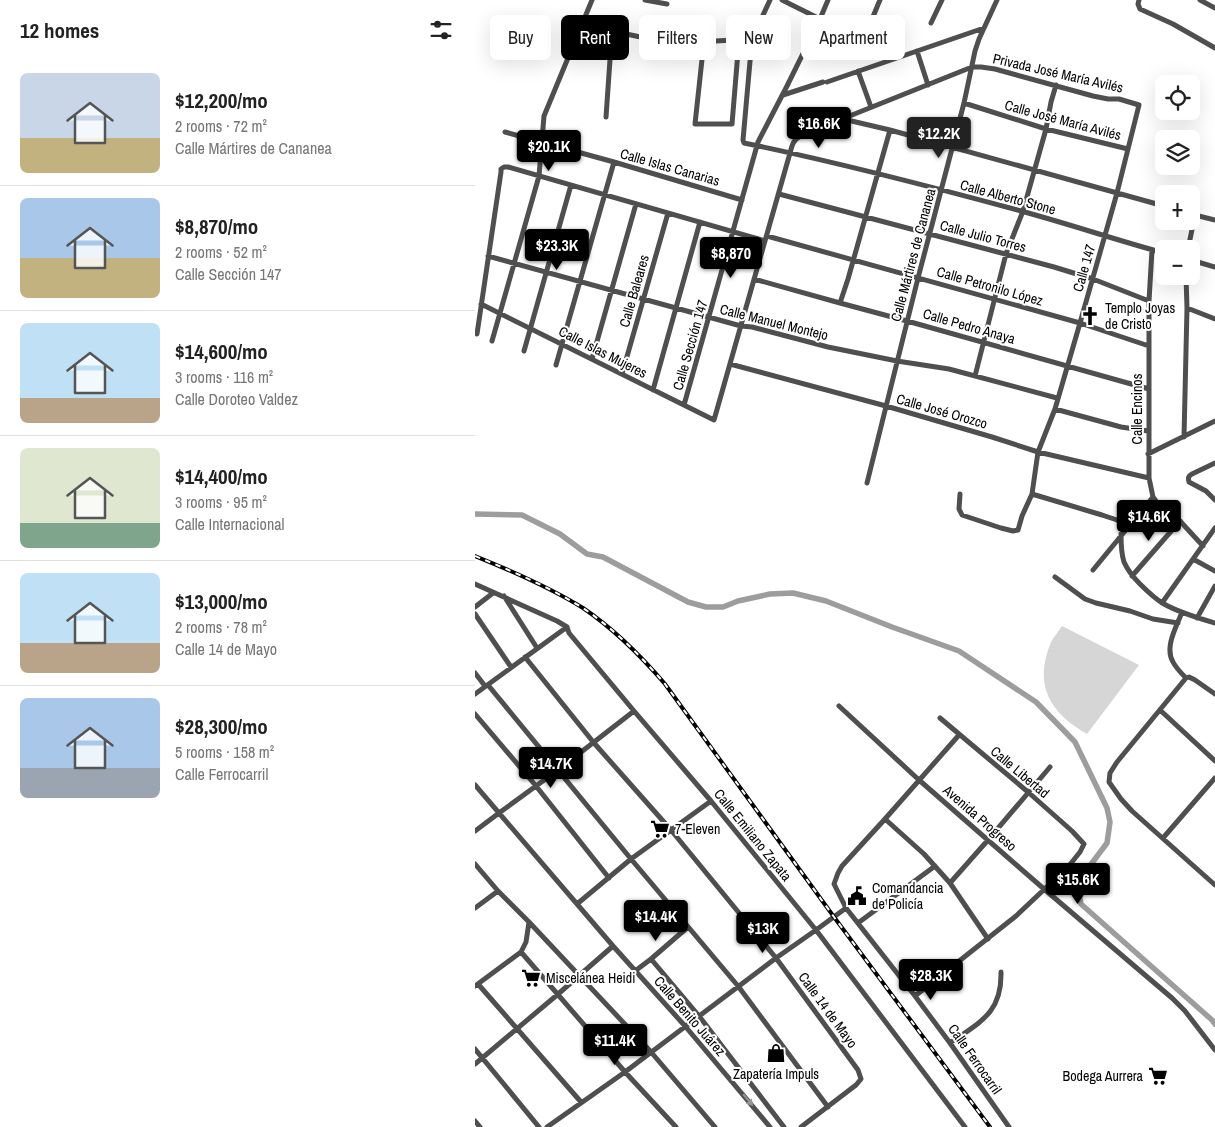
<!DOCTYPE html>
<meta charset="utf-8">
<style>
:root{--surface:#fff;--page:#f6f6f6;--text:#222;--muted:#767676;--line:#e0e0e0;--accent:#000}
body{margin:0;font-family:"Archivo Narrow",sans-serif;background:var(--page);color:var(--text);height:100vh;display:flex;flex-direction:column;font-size:19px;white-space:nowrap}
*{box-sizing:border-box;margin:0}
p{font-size:16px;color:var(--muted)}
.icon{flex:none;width:28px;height:28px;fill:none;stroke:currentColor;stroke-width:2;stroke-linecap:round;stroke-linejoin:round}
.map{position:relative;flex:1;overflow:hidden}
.drawer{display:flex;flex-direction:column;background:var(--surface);width:475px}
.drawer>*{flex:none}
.guide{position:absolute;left:15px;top:15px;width:475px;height:45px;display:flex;gap:10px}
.fabs{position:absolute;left:680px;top:75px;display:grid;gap:10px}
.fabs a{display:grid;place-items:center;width:45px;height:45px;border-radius:8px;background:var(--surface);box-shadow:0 5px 20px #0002;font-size:25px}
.price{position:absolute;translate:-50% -42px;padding:0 11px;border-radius:5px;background:var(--accent);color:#fff;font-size:16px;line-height:32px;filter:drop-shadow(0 1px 2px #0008)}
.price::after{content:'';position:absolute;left:50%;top:30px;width:15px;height:11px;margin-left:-8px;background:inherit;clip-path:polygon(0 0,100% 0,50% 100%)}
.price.selected{background:#222;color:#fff}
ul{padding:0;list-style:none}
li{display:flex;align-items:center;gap:15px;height:125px;padding:0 20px}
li+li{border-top:1px solid var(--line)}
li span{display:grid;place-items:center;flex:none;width:140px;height:100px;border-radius:8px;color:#555}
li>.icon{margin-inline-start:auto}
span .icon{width:60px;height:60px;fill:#fffc;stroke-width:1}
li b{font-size:21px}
h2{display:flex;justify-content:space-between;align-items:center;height:60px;padding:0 20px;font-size:21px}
.tag{padding:0 18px;border-radius:8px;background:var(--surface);box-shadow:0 5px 20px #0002;font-size:18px;line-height:45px}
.tag.selected{background:var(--accent);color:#fff}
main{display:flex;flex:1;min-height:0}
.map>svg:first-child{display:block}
.green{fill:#d6d6d6}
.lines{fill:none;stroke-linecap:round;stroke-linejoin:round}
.canal{stroke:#9d9d9d;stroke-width:5.5}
.minor{stroke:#4f4f4f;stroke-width:5}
.rail-casing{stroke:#000;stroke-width:4}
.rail{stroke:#fff;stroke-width:2;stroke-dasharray:5.5;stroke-linecap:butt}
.oneway{fill:#959595}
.labels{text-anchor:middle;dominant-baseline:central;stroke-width:4;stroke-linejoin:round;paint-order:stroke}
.street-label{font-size:14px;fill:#000;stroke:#fff}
.poi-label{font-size:14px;fill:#000;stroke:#fff;text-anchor:start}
</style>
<main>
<section class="drawer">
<h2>12 homes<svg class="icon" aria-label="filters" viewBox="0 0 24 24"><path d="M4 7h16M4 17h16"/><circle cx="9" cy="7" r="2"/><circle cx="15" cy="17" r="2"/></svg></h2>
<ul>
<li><span style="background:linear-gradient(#c9d6e8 65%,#c2b280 0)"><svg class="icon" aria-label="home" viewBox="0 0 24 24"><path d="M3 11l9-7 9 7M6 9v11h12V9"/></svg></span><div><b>$12,200/mo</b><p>2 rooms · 72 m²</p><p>Calle Mártires de Cananea</p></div></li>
<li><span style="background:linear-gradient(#a9c7e8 60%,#c2b280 0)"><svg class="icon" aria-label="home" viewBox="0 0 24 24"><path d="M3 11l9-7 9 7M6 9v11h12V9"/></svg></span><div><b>$8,870/mo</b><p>2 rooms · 52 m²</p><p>Calle Sección 147</p></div></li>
<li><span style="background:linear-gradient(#bfe0f5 75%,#b9a48a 0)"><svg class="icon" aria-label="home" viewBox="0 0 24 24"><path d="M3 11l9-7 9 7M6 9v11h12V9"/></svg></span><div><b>$14,600/mo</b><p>3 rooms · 116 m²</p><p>Calle Doroteo Valdez</p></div></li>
<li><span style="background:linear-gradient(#dfe7d0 75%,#7fa58c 0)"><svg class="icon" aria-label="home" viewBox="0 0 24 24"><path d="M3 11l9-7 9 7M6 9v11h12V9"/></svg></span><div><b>$14,400/mo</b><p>3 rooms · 95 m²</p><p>Calle Internacional</p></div></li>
<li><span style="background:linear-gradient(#bfe0f5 70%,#b9a48a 0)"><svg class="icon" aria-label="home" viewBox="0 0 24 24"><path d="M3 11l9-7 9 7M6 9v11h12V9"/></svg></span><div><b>$13,000/mo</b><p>2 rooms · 78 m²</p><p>Calle 14 de Mayo</p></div></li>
<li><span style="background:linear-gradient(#a9c7e8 70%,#9aa5b1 0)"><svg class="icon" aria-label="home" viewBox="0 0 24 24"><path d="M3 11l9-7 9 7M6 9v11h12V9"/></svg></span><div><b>$28,300/mo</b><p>5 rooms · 158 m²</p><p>Calle Ferrocarril</p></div></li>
</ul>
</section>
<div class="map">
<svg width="740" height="1127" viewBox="0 0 740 1127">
<rect width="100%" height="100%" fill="#fff"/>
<path class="green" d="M587,626L664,665L612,734C575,713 558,685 576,642C579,636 584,631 587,626Z"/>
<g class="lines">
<path class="canal" d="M0,514L47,515L85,534L112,554L128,557L213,602L231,607H248L263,601L295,594L318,593L351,601L417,627L484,651L561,702L600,742L632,808L635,822L632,843L602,883L606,904L737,1020L740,1024"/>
<path class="minor" d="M170,0L192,4
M295,0L277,39L268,140L269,143C362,162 454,186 546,211C594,224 641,240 689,253
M307,0L345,19
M664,0L663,4L665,9L698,24L740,48
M725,0L740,8
M456,23L467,0
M229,41L220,124H257L264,40
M442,51L453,85
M354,56C363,54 374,53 381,47C390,40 400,11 405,0
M383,71L396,107
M352,82L509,28
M308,95L348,82
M489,103L571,129L653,149
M131,117L137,31L189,42L204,43L277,39
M368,119L415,130L689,206
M30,132L139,162L267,200
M304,194L579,267L618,279L674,301
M716,214L740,220
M292,236L605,323L674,346
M713,249L720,215
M677,250L674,301V478L678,497L684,505L690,512L705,521L728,546
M13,256L266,326L277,327L353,347L422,361L474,369L582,398
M716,260L740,267
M279,279L365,303L432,321L674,389
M365,303L373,279L415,130
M6,304L239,420L317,146C319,140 322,138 327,135L497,67H506L520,69L618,96L633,99H644L664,105L642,193L605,323L580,409L563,452L557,494L547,516L543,530L538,531L526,528L487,515L484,509L485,494
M712,308L740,319
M2,334L26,172V169L29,167H33L290,241
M17,341L64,176L69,116L117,0
M49,351L96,185
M117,359L161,204
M255,364L411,406L517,437L563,452L674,478
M81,365L139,162
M147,374L193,213
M500,376L531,254L548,211L571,129L576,102L581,85
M178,390L225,222
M209,405L283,142L312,86L345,19L353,0
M580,409L646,427L673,431
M709,437L712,308L711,276
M673,454L740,421
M740,463L717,474C713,476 713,478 714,482L731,491L740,500
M392,483L443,278L489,103L500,51L504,39L522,0
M557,494L627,515L642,520L653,528
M646,534C646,544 646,553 649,562C653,571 658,577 665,584C672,591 680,599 689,604C705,613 723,618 740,623
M718,559L740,571
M618,570L678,497
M657,576L705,521
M580,577L610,599L621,603L655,611L678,619L703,623
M0,584L82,621L92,627L94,633L159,711L236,801L341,930L490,1127
M29,596L62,648
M687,603L740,528
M0,607L18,593
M707,612C702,626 689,647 698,662C701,668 706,673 711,678
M0,614L36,667
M722,618L740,586
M50,657L119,743L196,830L301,958L383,1070L386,1079L381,1085L326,1127
M0,673L10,686
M711,678L642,762L635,773L634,782L646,799L657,811L740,885
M711,678L714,677L720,680L740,694
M13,685L156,859L263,986L353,1107
M0,694L92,627
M364,706L444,780L569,889L697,998L710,1011L740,1050
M685,710L740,761
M0,714L61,786L134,878
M484,735L410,819L367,866L363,873L359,884L371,908L440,996L475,1043L534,1127
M0,785L138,946L210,1026L295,1127
M410,819L449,854L475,883L513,939
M0,831L24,813L83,770L159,711
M688,838L740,778
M0,864L23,891L54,922L51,942L46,952L0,986
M475,883L513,840L575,767
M102,904L156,859L236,801
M0,908L23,891
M54,922L176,1052L240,1127
M383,923L460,866
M46,952L150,1072L201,1127
M176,959L224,1016L309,1127
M160,971L176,959L213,927
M3,984L106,1102
M440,996L541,916L593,867L605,852L609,844L597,831L553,792L465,718
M475,1043C505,1022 527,1013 526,972
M0,1049L64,1127
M0,1064L82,995L138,946
M0,1121L5,1127
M72,1127L150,1072L301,958L341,930L371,908"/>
<g class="rail-casing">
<path id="rail" d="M0,556C37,571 74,587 108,608C139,629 166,656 190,684L359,917L515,1127"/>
</g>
<use href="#rail" class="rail"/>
</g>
<defs><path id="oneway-solid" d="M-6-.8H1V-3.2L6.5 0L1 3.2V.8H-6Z" transform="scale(1.25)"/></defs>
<use class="oneway" href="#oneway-solid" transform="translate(273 1100) rotate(50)"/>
<defs>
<g id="church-bare" transform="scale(1.5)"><path d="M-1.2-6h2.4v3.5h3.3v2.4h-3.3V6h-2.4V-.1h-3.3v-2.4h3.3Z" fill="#000" stroke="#fff" stroke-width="2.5" paint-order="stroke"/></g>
<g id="supermarket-bare" transform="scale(1.5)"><path d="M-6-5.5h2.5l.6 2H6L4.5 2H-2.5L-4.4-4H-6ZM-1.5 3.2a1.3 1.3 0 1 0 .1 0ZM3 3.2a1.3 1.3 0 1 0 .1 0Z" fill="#000" stroke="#fff" stroke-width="2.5" paint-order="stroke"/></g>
<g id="civic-bare" transform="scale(1.5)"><path d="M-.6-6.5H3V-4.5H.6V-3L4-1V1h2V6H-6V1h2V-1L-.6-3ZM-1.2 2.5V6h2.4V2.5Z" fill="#000" stroke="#fff" stroke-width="2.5" paint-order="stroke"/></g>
<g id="shop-bare" transform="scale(1.5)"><path d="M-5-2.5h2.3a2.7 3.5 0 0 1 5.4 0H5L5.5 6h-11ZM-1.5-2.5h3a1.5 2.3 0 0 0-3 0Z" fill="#000" stroke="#fff" stroke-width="2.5" paint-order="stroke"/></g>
</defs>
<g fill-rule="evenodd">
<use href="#church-bare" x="615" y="316"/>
<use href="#supermarket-bare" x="185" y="829"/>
<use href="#civic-bare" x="382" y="896"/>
<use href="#supermarket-bare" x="56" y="978"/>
<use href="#shop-bare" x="301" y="1053"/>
<use href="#supermarket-bare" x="683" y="1076"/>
</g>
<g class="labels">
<g class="street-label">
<text transform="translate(583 73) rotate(13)">Privada José María Avilés</text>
<text transform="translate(588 120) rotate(15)">Calle José María Avilés</text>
<text transform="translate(195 167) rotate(16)">Calle Islas Canarias</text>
<text transform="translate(533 197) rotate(15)">Calle Alberto Stone</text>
<text transform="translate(508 236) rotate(15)">Calle Julio Torres</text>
<text transform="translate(438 255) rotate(-75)">Calle Mártires de Cananea</text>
<text transform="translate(609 268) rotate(-74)">Calle 147</text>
<text transform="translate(515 286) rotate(16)">Calle Petronilo López</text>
<text transform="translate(159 291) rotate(-74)">Calle Baleares</text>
<text transform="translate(299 322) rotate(14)">Calle Manuel Montejo</text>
<text transform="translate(494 326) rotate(16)">Calle Pedro Anaya</text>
<text transform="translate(215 345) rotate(-74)">Calle Sección 147</text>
<text transform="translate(128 352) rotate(27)">Calle Islas Mujeres</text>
<text transform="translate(662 409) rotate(-90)">Calle Encinos</text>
<text transform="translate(467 411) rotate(16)">Calle José Orozco</text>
<text transform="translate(545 772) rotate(40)">Calle Libertad</text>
<text transform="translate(505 818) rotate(41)">Avenida Progreso</text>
<text transform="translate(278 835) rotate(51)">Calle Emiliano Zapata</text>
<text transform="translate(353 1010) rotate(54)">Calle 14 de Mayo</text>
<text transform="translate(215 1016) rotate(49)">Calle Benito Juárez</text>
<text transform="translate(500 1059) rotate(55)">Calle Ferrocarril</text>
</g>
<g class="poi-label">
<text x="630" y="308">Templo Joyas<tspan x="630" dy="16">de Cristo</tspan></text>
<text x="200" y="829">7-Eleven</text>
<text x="397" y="888">Comandancia<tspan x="397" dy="16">de Policía</tspan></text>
<text x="71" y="978">Miscelánea Heidi</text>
<text x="301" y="1074" text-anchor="middle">Zapatería Impuls</text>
<text x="668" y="1076" text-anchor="end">Bodega Aurrera</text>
</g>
</g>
</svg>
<div class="fabs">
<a><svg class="icon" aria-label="locate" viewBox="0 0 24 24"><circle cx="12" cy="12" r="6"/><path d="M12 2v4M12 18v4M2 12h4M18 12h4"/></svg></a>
<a><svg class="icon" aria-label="layers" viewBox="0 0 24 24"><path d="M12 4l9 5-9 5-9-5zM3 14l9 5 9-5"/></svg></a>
<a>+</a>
<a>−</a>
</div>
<b class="price" style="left:344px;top:149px">$16.6K</b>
<b class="price selected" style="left:464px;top:159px">$12.2K</b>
<b class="price" style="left:74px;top:172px">$20.1K</b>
<b class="price" style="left:82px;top:271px">$23.3K</b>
<b class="price" style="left:256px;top:279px">$8,870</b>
<b class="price" style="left:674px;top:542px">$14.6K</b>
<b class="price" style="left:76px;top:789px">$14.7K</b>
<b class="price" style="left:603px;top:905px">$15.6K</b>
<b class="price" style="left:181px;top:942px">$14.4K</b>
<b class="price" style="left:288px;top:954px">$13K</b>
<b class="price" style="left:456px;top:1001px">$28.3K</b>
<b class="price" style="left:140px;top:1066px">$11.4K</b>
<div class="guide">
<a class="tag">Buy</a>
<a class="tag selected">Rent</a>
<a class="tag">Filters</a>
<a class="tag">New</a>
<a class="tag">Apartment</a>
</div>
</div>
</main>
